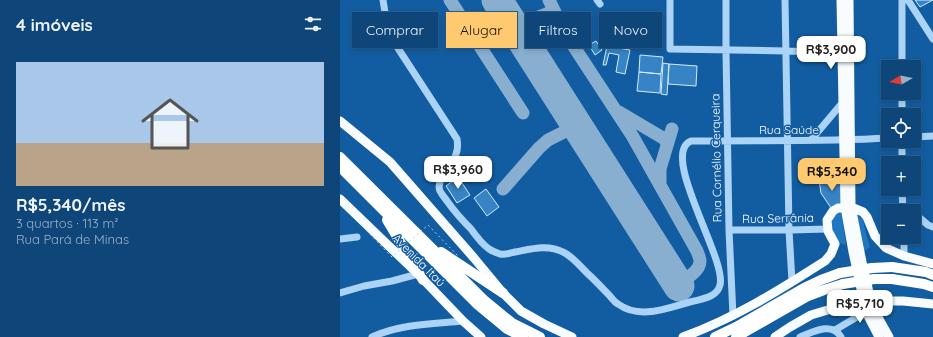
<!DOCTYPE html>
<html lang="pt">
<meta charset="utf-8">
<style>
:root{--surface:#0e4679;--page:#174d7e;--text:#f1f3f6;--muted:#9bb1c6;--line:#2e5e8a;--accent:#ffc96f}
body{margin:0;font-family:Quicksand,sans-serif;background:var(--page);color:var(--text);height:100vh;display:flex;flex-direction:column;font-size:15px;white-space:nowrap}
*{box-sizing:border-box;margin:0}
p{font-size:13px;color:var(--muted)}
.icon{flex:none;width:22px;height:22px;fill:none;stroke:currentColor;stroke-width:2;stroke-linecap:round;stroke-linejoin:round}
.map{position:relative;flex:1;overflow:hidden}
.drawer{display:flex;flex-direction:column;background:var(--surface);width:340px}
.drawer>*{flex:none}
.top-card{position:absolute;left:12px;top:12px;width:380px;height:36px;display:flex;gap:8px}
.needle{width:26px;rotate:261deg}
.buttons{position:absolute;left:541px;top:60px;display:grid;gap:8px}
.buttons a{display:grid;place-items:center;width:40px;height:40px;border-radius:0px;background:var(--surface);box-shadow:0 2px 6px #0003,0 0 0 1px var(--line);font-size:20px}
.price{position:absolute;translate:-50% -34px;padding:0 9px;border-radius:8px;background:#fff;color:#222;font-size:13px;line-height:26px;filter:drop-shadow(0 1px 2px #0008)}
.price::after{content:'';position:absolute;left:50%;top:24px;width:12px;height:9px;margin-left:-6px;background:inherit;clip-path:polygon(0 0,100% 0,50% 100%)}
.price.on{background:var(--accent);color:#111}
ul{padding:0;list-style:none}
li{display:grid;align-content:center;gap:8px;height:212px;padding:0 16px}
li span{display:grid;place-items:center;height:124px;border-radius:0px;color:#555}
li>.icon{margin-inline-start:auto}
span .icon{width:72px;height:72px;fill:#fffc;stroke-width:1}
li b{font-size:17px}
h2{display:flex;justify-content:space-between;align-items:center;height:48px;padding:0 16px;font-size:17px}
.tag{padding:0 14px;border-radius:0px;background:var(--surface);box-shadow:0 2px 6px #0003,0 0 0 1px var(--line);font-size:14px;line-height:36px}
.tag.on{background:var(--accent);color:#111}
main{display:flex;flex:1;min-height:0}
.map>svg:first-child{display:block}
.green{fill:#2076bf}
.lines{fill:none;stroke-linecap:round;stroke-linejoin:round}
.taxiway{stroke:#88aed0;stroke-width:13}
.runway{stroke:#88aed0;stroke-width:31}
.building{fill:#3684c6;stroke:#d4ebfe}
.minor{stroke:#abd3f5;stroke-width:7}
.major{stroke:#f9fcff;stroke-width:9}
.highway{stroke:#fff;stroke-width:10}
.path-bridge{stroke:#abd3f5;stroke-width:1;stroke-dasharray:2 3;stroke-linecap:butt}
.highway-bridge{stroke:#fff;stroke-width:10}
.labels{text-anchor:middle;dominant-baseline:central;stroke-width:3;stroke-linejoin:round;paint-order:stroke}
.street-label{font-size:12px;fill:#fff;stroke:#125da1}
</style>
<main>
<section class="drawer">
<h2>4 imóveis<svg class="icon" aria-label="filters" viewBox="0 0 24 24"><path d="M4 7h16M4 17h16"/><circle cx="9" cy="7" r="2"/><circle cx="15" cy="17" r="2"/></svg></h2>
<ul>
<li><span style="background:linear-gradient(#a9c7e8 65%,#b9a48a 0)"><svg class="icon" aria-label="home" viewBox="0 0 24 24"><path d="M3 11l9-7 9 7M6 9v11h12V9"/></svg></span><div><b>R$5,340/mês</b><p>3 quartos · 113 m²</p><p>Rua Pará de Minas</p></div></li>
</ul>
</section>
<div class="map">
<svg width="593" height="337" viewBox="0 0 593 337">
<rect width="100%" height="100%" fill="#125da1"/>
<path class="green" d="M501,210L506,245L497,242L489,228L493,216Z
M516,214L523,220L526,234L530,247L522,253Z"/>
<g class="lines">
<path class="taxiway" d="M110,0L183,113
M209,0L225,33L293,137L357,251C358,254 360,258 360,261C360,271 346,280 337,282
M171,22L174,24H179L209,13L213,8
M139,44L144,45L168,29L169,26L170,20
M279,112L323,138L326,141L327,146
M320,184V169L332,129
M163,189L199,148L208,140L232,128L235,122"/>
<path class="runway" d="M157,0L339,286"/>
</g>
<path class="building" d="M575,0H593L580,7Z
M256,41L262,50L255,55L249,45Z
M267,46L290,50L285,74L276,72L279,55L269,53L266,65H263Z
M300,55L323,57L321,74L299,72Z
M323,63L329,64L327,95L321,94Z
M329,64L357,66L356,86L328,84Z
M299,72L321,74L320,93L297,91Z
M118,177L130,195L117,203L106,186Z
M502,179L503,203L491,208L481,193L479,180Z
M146,189L159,207L147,216L134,198Z"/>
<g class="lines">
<path class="minor" d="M43,0L47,25L52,39L117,139C118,145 118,149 116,154C113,165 95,180 100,191C102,195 105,198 107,201C114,211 122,220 131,229C136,236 142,244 149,249C152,251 157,253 160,254C165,255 171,253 175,252C191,249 208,244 223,252C232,256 240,266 248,274C255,280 262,288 269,295C272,298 274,302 278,304C300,320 327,308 350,302C361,299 377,298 380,285C387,259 319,154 351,141C417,140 482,142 548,138
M257,0L260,4
M330,0V49L446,51L501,53
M386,0V51L389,230L393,316
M445,0L449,230L452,282
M562,0V67
M568,0L593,39
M562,93V115
M574,137L593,136
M471,140L503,102
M562,141V163
M562,189L563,211
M574,213L588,225L593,227
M389,230H449L488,229
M564,237V256
M0,239L17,237
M0,293L24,286L52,281L78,274
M495,330L522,314
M32,337C60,324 92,324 123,321
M460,337C473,332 492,321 501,337"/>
<path class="major" d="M501,0L505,207L513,252L526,312L539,337
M509,0L511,207L522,262L531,301L540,321L549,337
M0,121L50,162L134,258L163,293L181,311L204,324L232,337
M0,199L78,274L123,321L141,337
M495,244L488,231L487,220L493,211L498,208L511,207L523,212L527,217L535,236L546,248L564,256L593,264
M343,337C395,318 438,291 485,261L491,254L495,244
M435,337L450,327L471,315L511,303L531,301H563L593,304"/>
<path class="highway" d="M0,157L145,301L172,323L200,337
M0,167L138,305L167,329L183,337
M47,220L83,280
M101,252L163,293
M552,267L586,272L593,275
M552,279L584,284L593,287
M375,337L396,327L464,288L481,280L500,273
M396,337L468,296L484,290L503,284"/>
<path class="path-bridge" d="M23,227L52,257L88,225L118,256"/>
<path class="highway-bridge" d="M500,273L532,268L552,267
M503,284L534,279H552"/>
</g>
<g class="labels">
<g class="street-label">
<text x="449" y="129">Rua Saúde</text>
<text transform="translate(376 158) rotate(-91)">Rua Cornélio Cerqueira</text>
<text transform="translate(438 218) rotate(-1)">Rua Serrânia</text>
<text transform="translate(79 260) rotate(45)">Avenida Itaú</text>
</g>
</g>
</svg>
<div class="buttons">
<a><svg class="needle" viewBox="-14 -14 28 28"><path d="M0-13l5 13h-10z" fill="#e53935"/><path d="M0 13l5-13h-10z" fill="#9bb1c6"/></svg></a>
<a><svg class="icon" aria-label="locate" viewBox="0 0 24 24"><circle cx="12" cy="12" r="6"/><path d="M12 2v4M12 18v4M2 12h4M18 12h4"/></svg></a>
<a>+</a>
<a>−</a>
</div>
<b class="price" style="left:491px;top:70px">R$3,900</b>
<b class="price" style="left:118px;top:190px">R$3,960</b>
<b class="price on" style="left:492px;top:192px">R$5,340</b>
<b class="price" style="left:520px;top:324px">R$5,710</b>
<div class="top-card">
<a class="tag">Comprar</a>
<a class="tag on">Alugar</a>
<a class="tag">Filtros</a>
<a class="tag">Novo</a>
</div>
</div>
</main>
